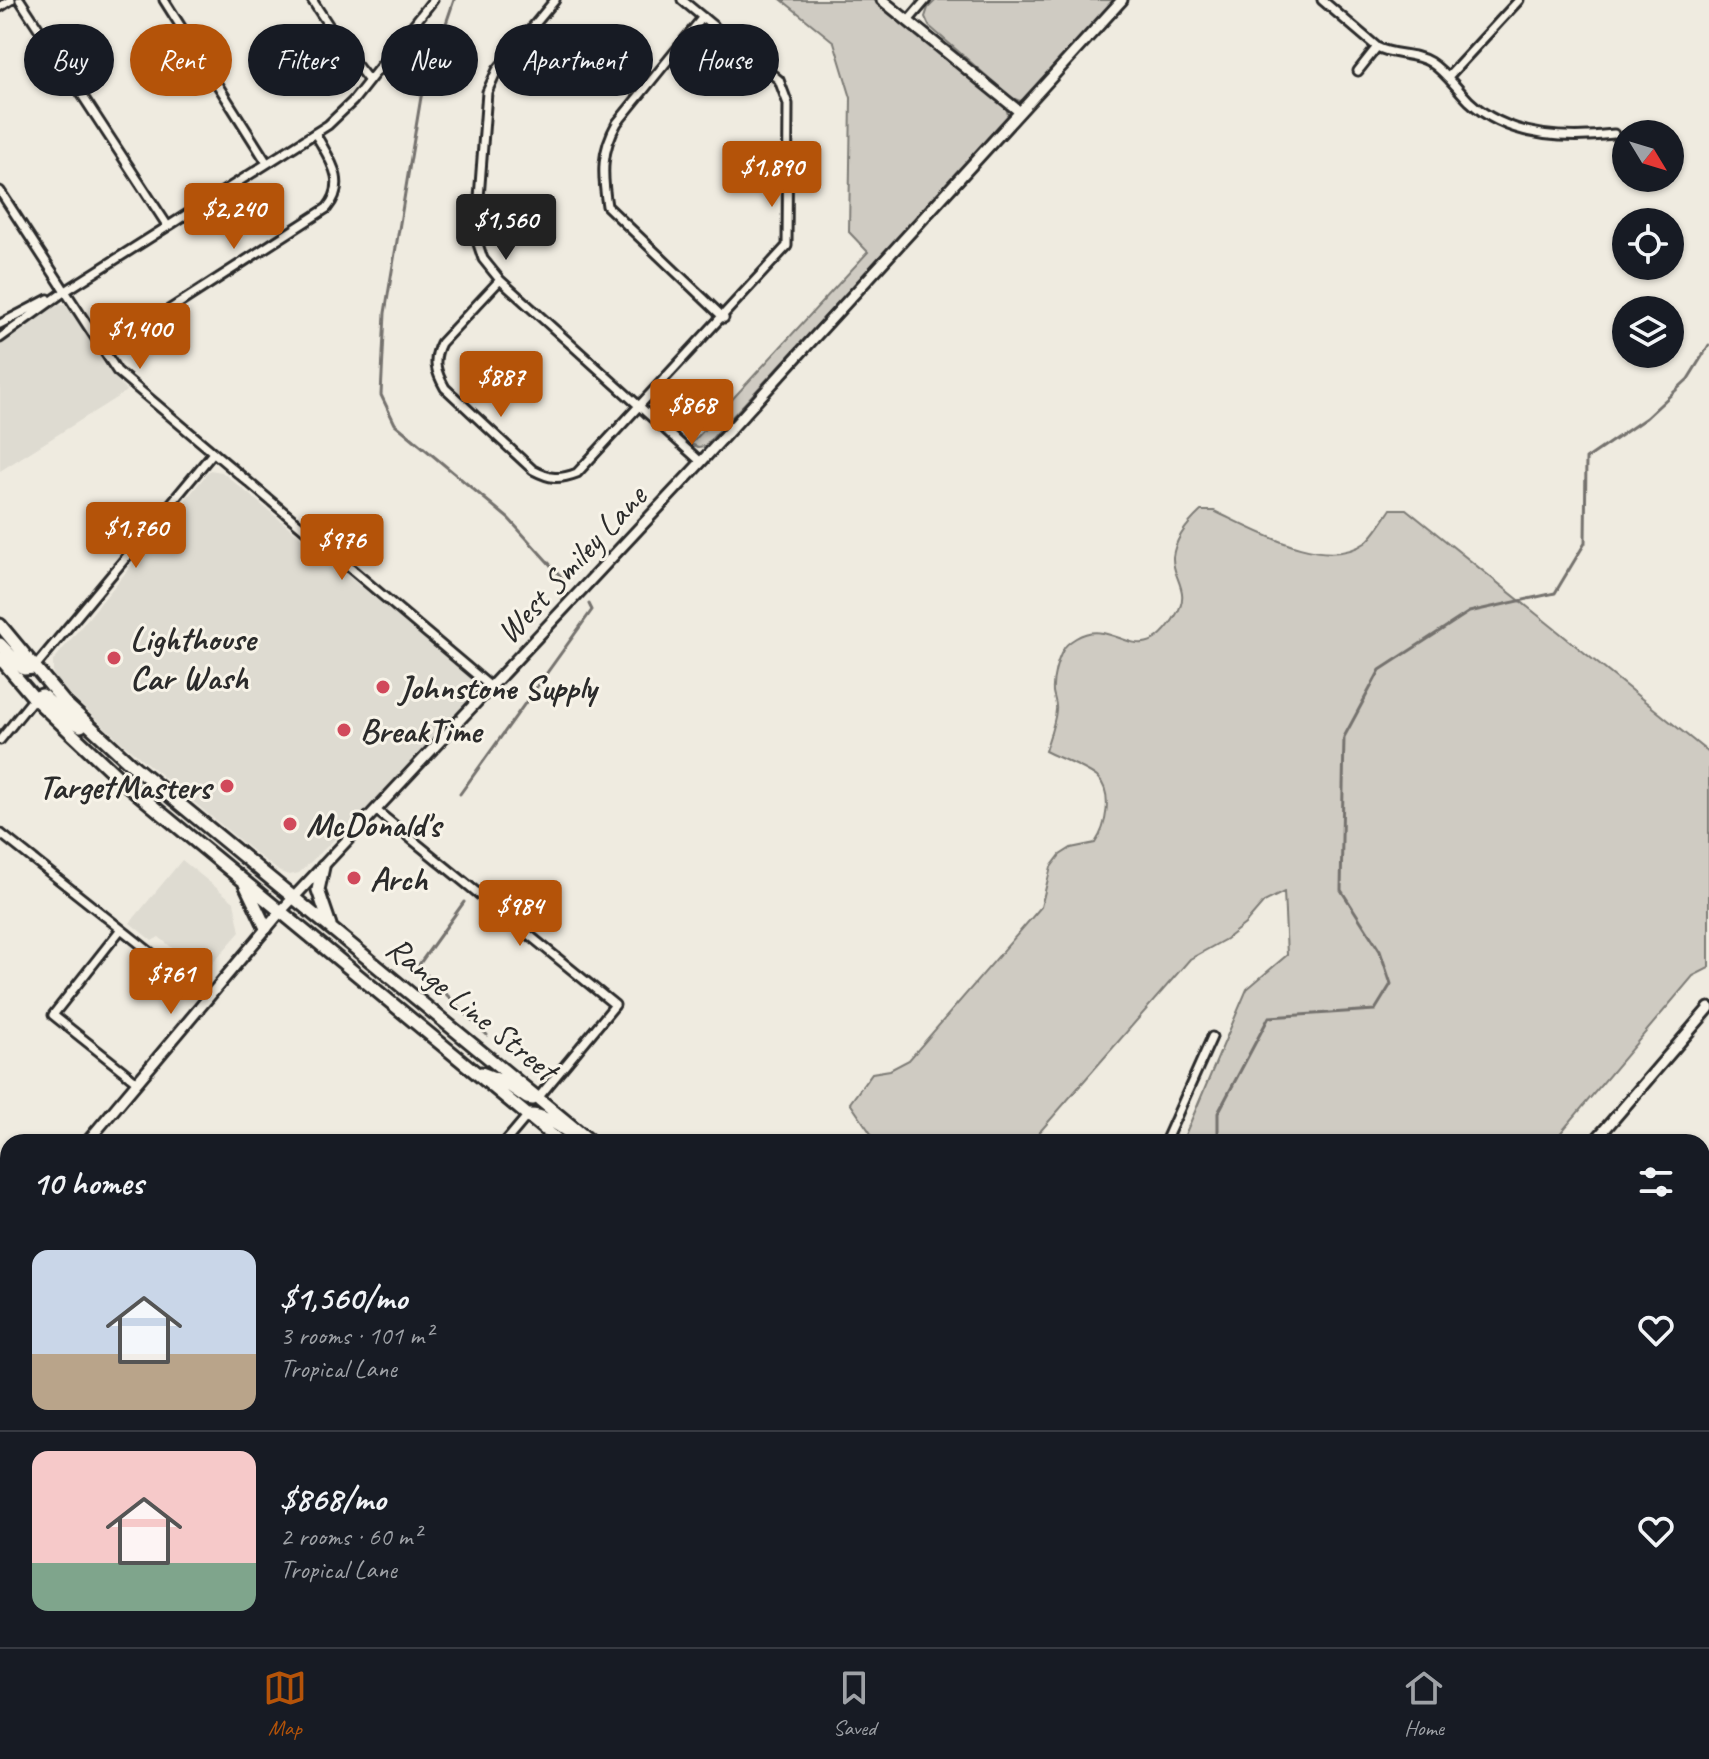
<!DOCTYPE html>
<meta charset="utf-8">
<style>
:root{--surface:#171b24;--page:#242831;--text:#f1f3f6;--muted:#9ea1a6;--line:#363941;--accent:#b45309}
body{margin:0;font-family:Caveat,sans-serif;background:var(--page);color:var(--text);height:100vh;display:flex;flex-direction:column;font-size:30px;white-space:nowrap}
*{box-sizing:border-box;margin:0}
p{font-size:26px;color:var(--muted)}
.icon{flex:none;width:44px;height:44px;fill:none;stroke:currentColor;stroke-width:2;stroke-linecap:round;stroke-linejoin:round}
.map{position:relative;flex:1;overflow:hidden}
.side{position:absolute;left:0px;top:1134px;width:1710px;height:514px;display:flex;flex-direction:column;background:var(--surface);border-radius:24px 24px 0 0;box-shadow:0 2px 6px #0004}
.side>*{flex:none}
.hud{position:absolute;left:24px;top:24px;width:800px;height:72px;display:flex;gap:16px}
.needle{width:52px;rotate:128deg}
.tools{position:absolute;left:1612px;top:120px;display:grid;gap:16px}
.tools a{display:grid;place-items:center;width:72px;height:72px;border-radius:50%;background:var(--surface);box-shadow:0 2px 6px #0004;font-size:40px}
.price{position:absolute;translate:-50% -68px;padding:0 18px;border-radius:8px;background:var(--accent);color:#fff;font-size:26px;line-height:52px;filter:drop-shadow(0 2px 4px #0008)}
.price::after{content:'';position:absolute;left:50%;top:48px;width:24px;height:18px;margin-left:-12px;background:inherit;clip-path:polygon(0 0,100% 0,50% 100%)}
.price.selected{background:#222;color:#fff}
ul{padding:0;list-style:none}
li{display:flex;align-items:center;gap:24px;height:200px;padding:0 32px}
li+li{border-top:2px solid var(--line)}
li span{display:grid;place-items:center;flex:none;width:224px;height:160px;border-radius:16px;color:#555}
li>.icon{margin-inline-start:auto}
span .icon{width:96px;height:96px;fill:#fffc;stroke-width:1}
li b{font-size:34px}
h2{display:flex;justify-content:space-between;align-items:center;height:96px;padding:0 32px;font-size:34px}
.tag{padding:0 28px;border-radius:36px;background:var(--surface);box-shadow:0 2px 6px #0004;font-size:28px;line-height:72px}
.tag.selected{background:var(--accent);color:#fff}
.tab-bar{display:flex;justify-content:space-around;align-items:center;height:112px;border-top:2px solid var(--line);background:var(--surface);font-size:22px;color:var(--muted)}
.tab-bar a{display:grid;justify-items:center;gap:4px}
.tab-bar .selected{color:var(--accent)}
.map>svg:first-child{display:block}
.built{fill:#dedbd1}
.green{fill:#cfcbc2;stroke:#7d7b76;stroke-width:2}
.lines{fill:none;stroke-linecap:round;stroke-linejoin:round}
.stream{stroke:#74726e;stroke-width:3}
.minor-casing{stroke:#2b2b2b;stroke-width:13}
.tertiary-casing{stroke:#2b2b2b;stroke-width:15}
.primary-casing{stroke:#2b2b2b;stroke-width:17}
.minor{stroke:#f7f3e8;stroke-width:7}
.tertiary{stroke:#f7f3e8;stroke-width:9}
.primary{stroke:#f7f3e8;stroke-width:11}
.poi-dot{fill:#d1495b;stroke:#f7f3e8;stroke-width:3}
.labels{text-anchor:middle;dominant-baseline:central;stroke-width:6;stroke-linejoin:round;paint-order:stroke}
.street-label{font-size:34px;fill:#2b2b2b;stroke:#f7f3e8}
.poi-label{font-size:34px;font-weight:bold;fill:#2b2b2b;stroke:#f7f3e8;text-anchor:start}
</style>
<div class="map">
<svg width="1709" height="1647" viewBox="0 0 1709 1647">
<rect width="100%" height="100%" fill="#efebe0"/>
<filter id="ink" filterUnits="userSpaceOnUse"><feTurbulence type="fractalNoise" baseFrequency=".0125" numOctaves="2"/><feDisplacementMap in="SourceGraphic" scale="16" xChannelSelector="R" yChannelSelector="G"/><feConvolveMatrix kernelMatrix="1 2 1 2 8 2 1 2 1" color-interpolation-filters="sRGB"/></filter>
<g filter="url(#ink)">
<path class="built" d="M59,303L68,306L106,367L127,391L0,471V323L9,336Z
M210,470L222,472L478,683L475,695L396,781L299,873L289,875L280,872L255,853L120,741L57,683L53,674V661Z
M182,860L234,902L240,932L210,966L195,967L159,937L152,941L130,923Z"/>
<path class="green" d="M782,0H874L1006,108L1009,118L705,446L698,447L691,444L868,252L849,232L851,98L834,42Z
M936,0H1118L1026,99L1020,101L1012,98L929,26L925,17L928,8Z
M1391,509H1406L1709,753V968L1693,976L1553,1142H1182L1247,989L1287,955L1284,892L1264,902L1245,924L1226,939L1190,959L1031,1142L876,1141L850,1103L872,1073L890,1070L909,1060L1041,907L1051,867L1060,855L1071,848L1095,843C1106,827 1114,793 1097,777C1086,768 1059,758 1045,751C1049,738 1055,723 1056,710C1057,704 1054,698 1053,692C1052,679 1057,661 1063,650C1065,645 1071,641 1076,638C1116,614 1139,677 1176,615C1192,590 1172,579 1173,557C1175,539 1189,522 1201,511H1214C1253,529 1324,572 1365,543C1375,535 1384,519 1391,509Z"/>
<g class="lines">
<path class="stream" d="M454,0L421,97L385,313L381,395L395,424L509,519L565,581
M460,794L592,610L589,604
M464,902L418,966L487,1035
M1218,1142V1113L1269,1017L1375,1010L1391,984L1380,951L1341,890L1344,737L1380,670L1469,612L1555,593L1585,543L1586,459L1646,418L1688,379L1709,345
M1280,1640L1287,1647"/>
<g class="minor-casing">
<path id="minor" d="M20,0L167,225
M164,0L267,163
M312,0L344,49L369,81
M555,0L497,70L487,92L476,238L483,259L500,280L701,462
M1322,0L1377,47C1394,56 1414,52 1430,62C1446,72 1456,88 1469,101C1507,137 1564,140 1614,134
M0,7L11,0
M703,17L617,123C601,151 602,174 607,206L724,318
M908,21L926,0
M1358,71L1377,47
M1448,77L1519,0
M0,191L117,371L492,688
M500,280L441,343C432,361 436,372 445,388L533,470C550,479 559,480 577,473L787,246L788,104L779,80L682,0
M0,324L48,299
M0,338L64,292L328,125L353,101L433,0
M105,351L327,208C349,182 329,159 315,133
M34,668L213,453
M0,740L34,698
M377,811L615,1005L538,1098
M0,833L208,998
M121,929L53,1015L137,1082
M506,1141L528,1115
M1165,1142L1212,1037
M0,1204L8,1211
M521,1640L529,1647
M44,1647L51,1640
M642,1647L648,1640"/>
</g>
<g class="tertiary-casing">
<path id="tertiary" d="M882,0L1020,112
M87,1142L281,911L701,462L1122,0
M1594,1142L1709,1008
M0,1248L8,1238"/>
</g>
<g class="primary-casing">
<path id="primary" d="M0,625L64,702L131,764L591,1142
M0,644L24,669L34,668
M0,658L34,698L120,779L560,1142
M34,698L42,695L65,716L81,726
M323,867L318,890L330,925
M245,884L266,928
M481,1073L502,1081L527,1098L533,1099
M528,1115C549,1114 566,1133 584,1142
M1142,1640L1145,1647
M1164,1640L1172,1647
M1194,1640L1203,1647
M1209,1640L1211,1647"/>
</g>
<use href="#minor" class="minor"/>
<use href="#tertiary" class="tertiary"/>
<use href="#primary" class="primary"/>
</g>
</g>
<g class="poi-dot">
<circle cx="114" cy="658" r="8"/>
<circle cx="383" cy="687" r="8"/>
<circle cx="344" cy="730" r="8"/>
<circle cx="227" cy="786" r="8"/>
<circle cx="290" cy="824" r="8"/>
<circle cx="354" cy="878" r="8"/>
</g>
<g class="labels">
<g class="street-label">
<text transform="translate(571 564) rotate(-47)">West Smiley Lane</text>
<text transform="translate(472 1008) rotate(39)">Range Line Street</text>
</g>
<g class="poi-label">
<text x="130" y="638">Lighthouse<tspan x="130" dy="39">Car Wash</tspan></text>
<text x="399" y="687">Johnstone Supply</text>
<text x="360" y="730">BreakTime</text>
<text x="211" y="786" text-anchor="end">TargetMasters</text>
<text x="306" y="824">McDonald's</text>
<text x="370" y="878">Arch</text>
</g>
</g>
</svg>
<div class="tools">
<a><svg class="needle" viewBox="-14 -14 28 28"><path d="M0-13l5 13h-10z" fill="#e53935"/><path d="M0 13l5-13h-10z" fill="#9ea1a6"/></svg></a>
<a><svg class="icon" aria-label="locate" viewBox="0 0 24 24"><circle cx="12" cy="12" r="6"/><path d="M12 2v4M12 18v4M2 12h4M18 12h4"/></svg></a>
<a><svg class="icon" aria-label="layers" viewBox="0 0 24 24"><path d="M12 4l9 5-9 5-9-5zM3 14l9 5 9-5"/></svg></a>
</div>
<b class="price" style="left:772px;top:209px">$1,890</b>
<b class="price" style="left:234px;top:251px">$2,240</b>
<b class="price selected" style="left:506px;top:262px">$1,560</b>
<b class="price" style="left:140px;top:371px">$1,400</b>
<b class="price" style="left:501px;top:419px">$887</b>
<b class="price" style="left:692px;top:447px">$868</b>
<b class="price" style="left:136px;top:570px">$1,760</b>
<b class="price" style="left:342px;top:582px">$976</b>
<b class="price" style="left:520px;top:948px">$984</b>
<b class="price" style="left:171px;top:1016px">$761</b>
<div class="hud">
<a class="tag">Buy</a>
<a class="tag selected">Rent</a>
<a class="tag">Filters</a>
<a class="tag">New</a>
<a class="tag">Apartment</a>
<a class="tag">House</a>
</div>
<section class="side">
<h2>10 homes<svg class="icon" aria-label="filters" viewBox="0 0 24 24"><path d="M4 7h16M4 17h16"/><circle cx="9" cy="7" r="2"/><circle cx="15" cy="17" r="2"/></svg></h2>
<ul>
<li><span style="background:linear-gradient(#c9d6e8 65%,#b9a48a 0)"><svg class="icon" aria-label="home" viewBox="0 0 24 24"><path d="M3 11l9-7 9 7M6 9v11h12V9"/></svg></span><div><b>$1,560/mo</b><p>3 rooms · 101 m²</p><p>Tropical Lane</p></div><svg class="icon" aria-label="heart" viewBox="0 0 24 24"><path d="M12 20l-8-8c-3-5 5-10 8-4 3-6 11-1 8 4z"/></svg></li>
<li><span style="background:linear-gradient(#f6c9c9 70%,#7fa58c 0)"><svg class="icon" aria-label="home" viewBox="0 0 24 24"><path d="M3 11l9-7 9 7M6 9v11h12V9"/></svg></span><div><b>$868/mo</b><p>2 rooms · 60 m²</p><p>Tropical Lane</p></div><svg class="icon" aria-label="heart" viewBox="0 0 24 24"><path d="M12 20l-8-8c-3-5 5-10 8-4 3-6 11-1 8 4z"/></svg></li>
</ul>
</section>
</div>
<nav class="tab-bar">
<a class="selected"><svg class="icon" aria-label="map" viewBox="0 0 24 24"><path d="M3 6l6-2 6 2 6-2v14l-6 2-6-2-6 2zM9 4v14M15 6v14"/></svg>Map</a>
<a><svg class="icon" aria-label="saved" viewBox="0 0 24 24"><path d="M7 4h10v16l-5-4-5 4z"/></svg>Saved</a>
<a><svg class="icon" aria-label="home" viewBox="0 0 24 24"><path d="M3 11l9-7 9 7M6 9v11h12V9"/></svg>Home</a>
</nav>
